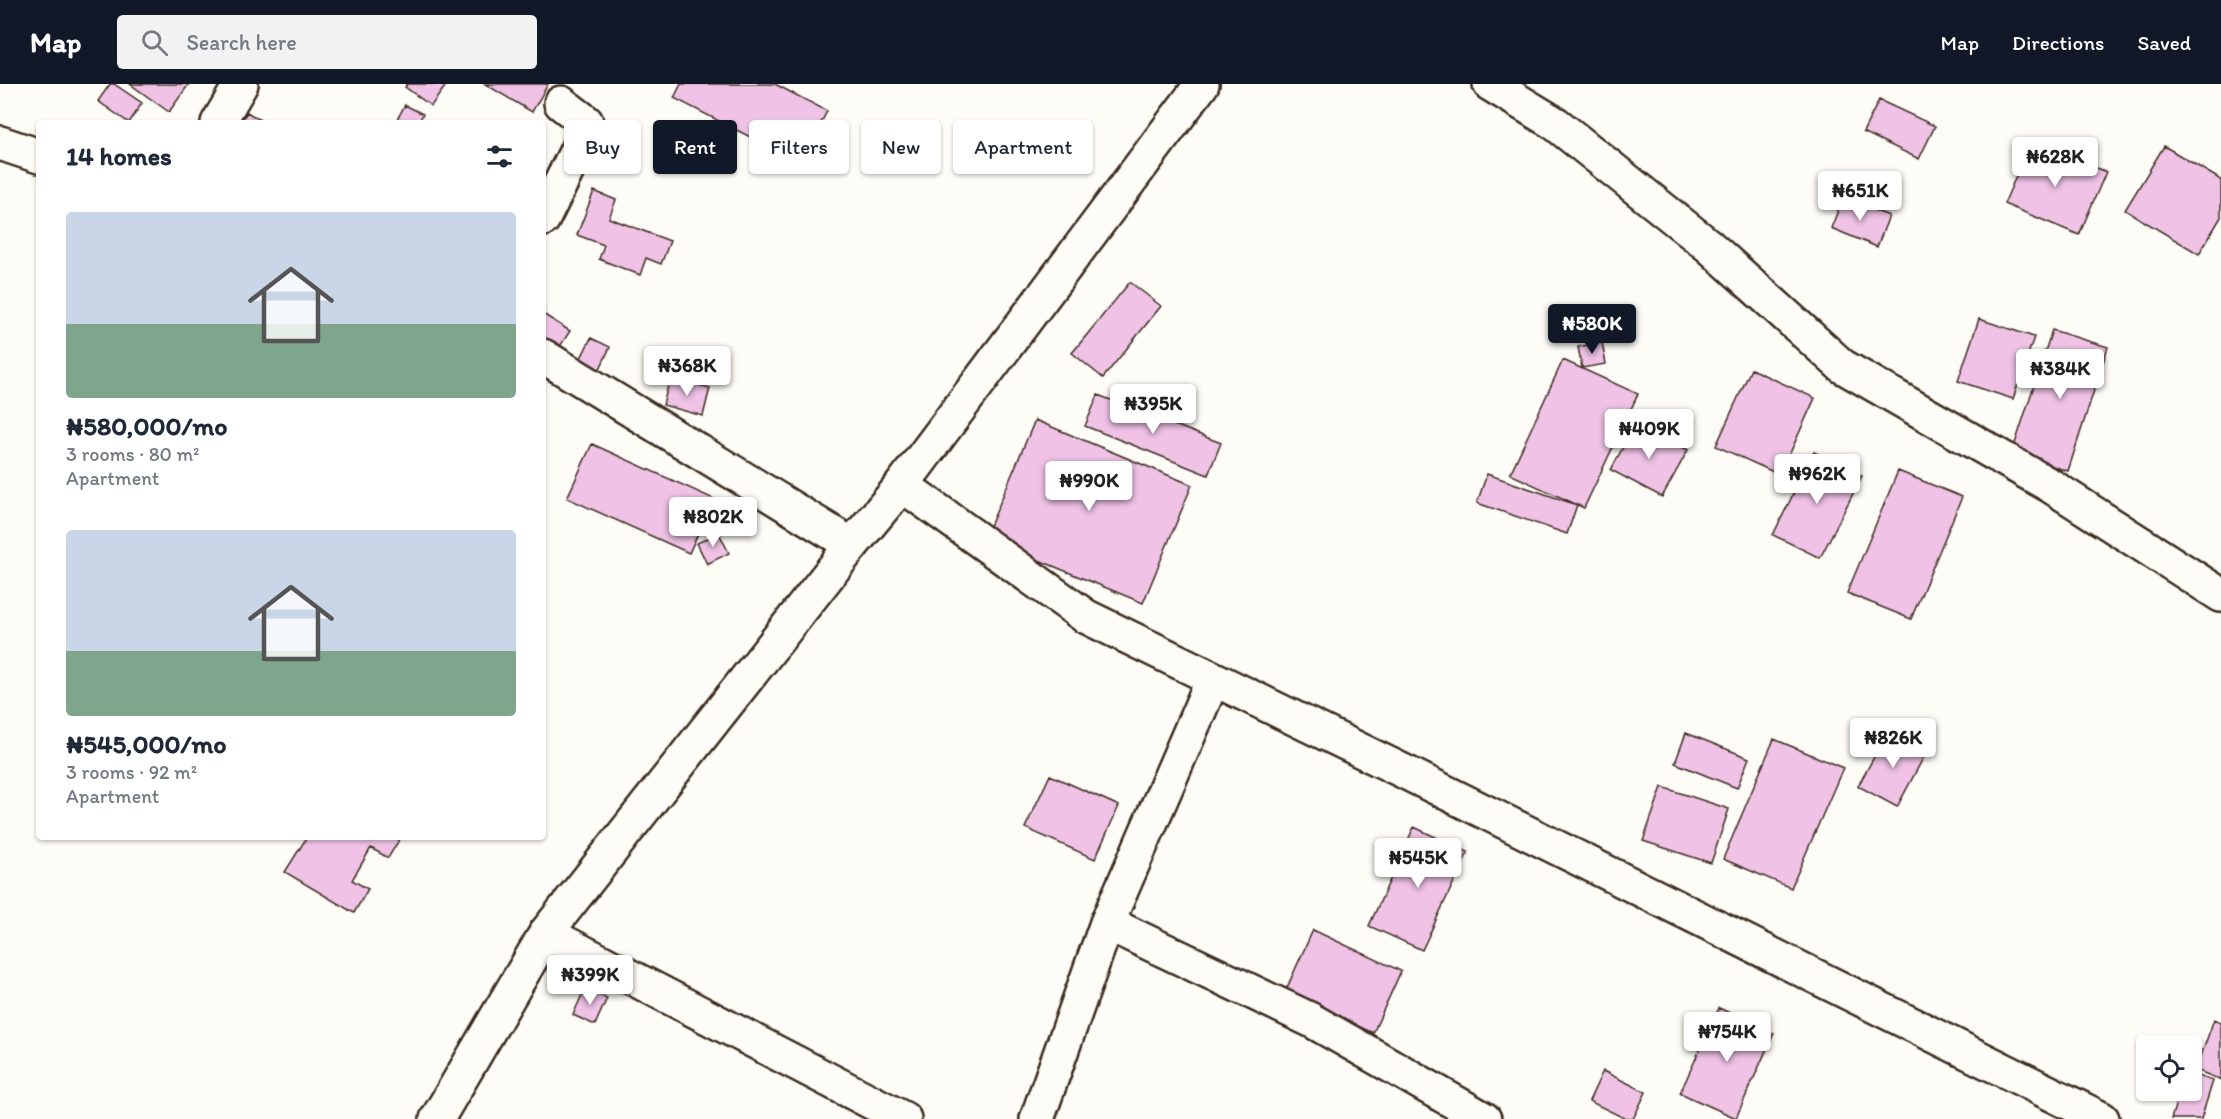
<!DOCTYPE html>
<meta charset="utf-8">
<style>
:root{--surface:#fff;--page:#f2f2f3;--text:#1f2937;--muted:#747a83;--accent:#111827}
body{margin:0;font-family:Itim,sans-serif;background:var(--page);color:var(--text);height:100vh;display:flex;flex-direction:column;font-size:22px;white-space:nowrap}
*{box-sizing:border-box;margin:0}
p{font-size:20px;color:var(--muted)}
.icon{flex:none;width:33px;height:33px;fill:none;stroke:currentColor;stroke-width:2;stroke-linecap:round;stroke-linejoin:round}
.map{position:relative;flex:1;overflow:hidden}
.drawer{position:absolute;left:36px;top:36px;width:510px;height:720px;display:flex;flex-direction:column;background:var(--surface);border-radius:6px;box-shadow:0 2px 4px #0004}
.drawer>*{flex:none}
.hud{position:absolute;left:564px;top:36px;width:570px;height:54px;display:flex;gap:12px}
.fabs{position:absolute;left:2136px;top:951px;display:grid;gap:12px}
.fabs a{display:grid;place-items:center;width:66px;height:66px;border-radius:6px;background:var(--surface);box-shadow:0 2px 4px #0004;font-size:30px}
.price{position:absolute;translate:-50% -51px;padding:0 14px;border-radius:6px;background:#fff;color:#222;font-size:20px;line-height:39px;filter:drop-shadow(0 2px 3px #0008)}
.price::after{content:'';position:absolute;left:50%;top:36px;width:18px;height:14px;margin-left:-9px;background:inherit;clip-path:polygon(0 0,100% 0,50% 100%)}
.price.current{background:var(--accent);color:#fff}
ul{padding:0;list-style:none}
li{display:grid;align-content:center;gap:12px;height:318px;padding:0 30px}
li span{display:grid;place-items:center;height:186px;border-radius:6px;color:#555}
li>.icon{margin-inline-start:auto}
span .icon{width:108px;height:108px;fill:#fffc;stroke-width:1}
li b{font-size:26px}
h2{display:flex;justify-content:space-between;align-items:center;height:72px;padding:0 30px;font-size:26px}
.tag{padding:0 21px;border-radius:6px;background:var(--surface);box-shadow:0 2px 4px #0004;font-size:21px;line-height:54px}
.tag.current{background:var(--accent);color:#fff}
header{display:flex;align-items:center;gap:36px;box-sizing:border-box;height:84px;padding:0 30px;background:var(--accent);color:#fff}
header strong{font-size:28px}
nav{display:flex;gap:33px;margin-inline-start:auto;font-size:21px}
.search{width:420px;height:54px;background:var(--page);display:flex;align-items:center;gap:15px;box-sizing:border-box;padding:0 21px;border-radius:6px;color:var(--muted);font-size:22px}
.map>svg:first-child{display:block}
.building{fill:#efc2e6;stroke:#3b2a1e;stroke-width:1.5}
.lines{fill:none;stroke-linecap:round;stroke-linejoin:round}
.minor-casing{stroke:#3b2a1e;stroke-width:38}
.major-casing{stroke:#3b2a1e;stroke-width:38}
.minor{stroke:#fdfcf7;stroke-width:33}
.major{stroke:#fdfcf7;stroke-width:33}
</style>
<header>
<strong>Map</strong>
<div class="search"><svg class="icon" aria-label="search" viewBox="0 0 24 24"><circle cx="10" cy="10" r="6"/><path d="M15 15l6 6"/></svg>Search here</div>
<nav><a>Map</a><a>Directions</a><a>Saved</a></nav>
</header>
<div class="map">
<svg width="2221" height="1035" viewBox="0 0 2221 1035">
<rect width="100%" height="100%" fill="#fdfcf7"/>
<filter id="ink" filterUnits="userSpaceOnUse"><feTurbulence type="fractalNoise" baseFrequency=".0167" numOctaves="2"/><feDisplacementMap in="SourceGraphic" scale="12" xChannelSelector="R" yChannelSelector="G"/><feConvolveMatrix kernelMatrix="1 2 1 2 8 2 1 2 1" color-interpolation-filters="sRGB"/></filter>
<g filter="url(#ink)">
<path class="building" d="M110,0H114L142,19L129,39L98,17Z
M130,0H189L169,28Z
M407,0H447L431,22L405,3Z
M485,0H548L532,28Z
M681,0H775L827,27L801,79L674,14Z
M1879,16L1935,42L1919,75L1863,48Z
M405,21L423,30L418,39H395Z
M247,28L265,39H240Z
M2031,57L2106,88L2079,151L2004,120Z
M2164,62L2221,96V133L2199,170L2125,126Z
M594,107L616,116L609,134L670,157L661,180L646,174L640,191L599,175L604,161L577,151Z
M1843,114L1889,132L1877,163L1831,144Z
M1130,198L1161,222L1103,294L1072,269Z
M543,230L570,247L553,273L543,266Z
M1979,235L2034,253L2013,315L1958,297Z
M2052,246L2108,263L2068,387L2012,369Z
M591,254L610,263L598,289L578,280Z
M1602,258L1606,280L1582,284L1578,263Z
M1563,276L1638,310L1584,424L1510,390Z
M1751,285L1815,314L1780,391L1716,362Z
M670,294L710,304L703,332L663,321Z
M1098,311L1221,359L1208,391L1085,342Z
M1035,336L1192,401L1143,519L985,454Z
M1636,338L1688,366L1662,413L1611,386Z
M592,360L714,415L689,469L567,414Z
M1814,368L1862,392L1820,474L1773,451Z
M1898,387L1962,413L1911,535L1847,509Z
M1487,390L1577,421L1567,450L1477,419Z
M719,449L729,469L707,480L697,459Z
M1889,646L1927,667L1897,723L1858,702Z
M1686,649L1749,674L1737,704L1675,679Z
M1774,655L1843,684L1791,804L1723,775Z
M1050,691L1119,722L1095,775L1025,744Z
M1662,703L1729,725L1711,779L1643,757Z
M1414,743L1468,768L1422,866L1369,842Z
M307,753H401L388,774L371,764L352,796L368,805L354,829L285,788Z
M1313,846L1401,887L1373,949L1285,908Z
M585,904L607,914L595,941L573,931Z
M1719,924L1774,949L1736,1034L1680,1009Z
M2214,935L2221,938V996L2196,986Z
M1603,987L1646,1008L1633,1035H1626L1589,1017Z
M2192,990L2213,997L2201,1035H2171L2180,1006H2192Z"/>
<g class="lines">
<g class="minor-casing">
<path id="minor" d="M1490,0L1556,40L1709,162L1842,282L2051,402L2221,511
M218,39L241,0
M0,59L39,72
M543,135L580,60L588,51L586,38L561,19
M543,272L852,461
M902,401L1085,532L1407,689L2102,1035
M1107,839L1311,936L1484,1035
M546,849L904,1035
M1037,1035L1107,839L1213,595"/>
</g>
<g class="major-casing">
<path id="major" d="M437,1035L546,849L852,461L902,401L1202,0"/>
</g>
<use href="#minor" class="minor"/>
<use href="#major" class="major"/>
</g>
</g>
</svg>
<div class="fabs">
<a><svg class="icon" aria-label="locate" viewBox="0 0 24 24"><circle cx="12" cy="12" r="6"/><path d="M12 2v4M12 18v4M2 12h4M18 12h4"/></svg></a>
</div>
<b class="price" style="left:2055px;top:104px">₦628K</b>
<b class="price" style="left:1860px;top:138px">₦651K</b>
<b class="price current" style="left:1592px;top:271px">₦580K</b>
<b class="price" style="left:687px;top:313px">₦368K</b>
<b class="price" style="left:2060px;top:316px">₦384K</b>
<b class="price" style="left:1153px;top:351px">₦395K</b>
<b class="price" style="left:1649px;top:376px">₦409K</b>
<b class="price" style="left:1817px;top:421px">₦962K</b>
<b class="price" style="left:1089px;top:428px">₦990K</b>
<b class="price" style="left:713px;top:464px">₦802K</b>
<b class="price" style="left:1893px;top:685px">₦826K</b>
<b class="price" style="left:1418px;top:805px">₦545K</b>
<b class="price" style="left:590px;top:922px">₦399K</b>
<b class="price" style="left:1727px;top:979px">₦754K</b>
<div class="hud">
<a class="tag">Buy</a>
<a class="tag current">Rent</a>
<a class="tag">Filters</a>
<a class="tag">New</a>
<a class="tag">Apartment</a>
</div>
<section class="drawer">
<h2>14 homes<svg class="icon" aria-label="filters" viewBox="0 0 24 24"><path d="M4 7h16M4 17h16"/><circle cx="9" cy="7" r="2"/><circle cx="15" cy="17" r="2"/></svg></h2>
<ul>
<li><span style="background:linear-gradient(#c9d6e8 60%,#7fa58c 0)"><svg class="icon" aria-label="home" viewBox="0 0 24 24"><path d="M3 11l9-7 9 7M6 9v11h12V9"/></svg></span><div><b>₦580,000/mo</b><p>3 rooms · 80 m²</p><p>Apartment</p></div></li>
<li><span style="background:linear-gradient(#c9d6e8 65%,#7fa58c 0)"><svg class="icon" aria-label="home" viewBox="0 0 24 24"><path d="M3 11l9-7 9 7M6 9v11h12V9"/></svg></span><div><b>₦545,000/mo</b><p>3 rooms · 92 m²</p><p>Apartment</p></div></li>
</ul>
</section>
</div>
